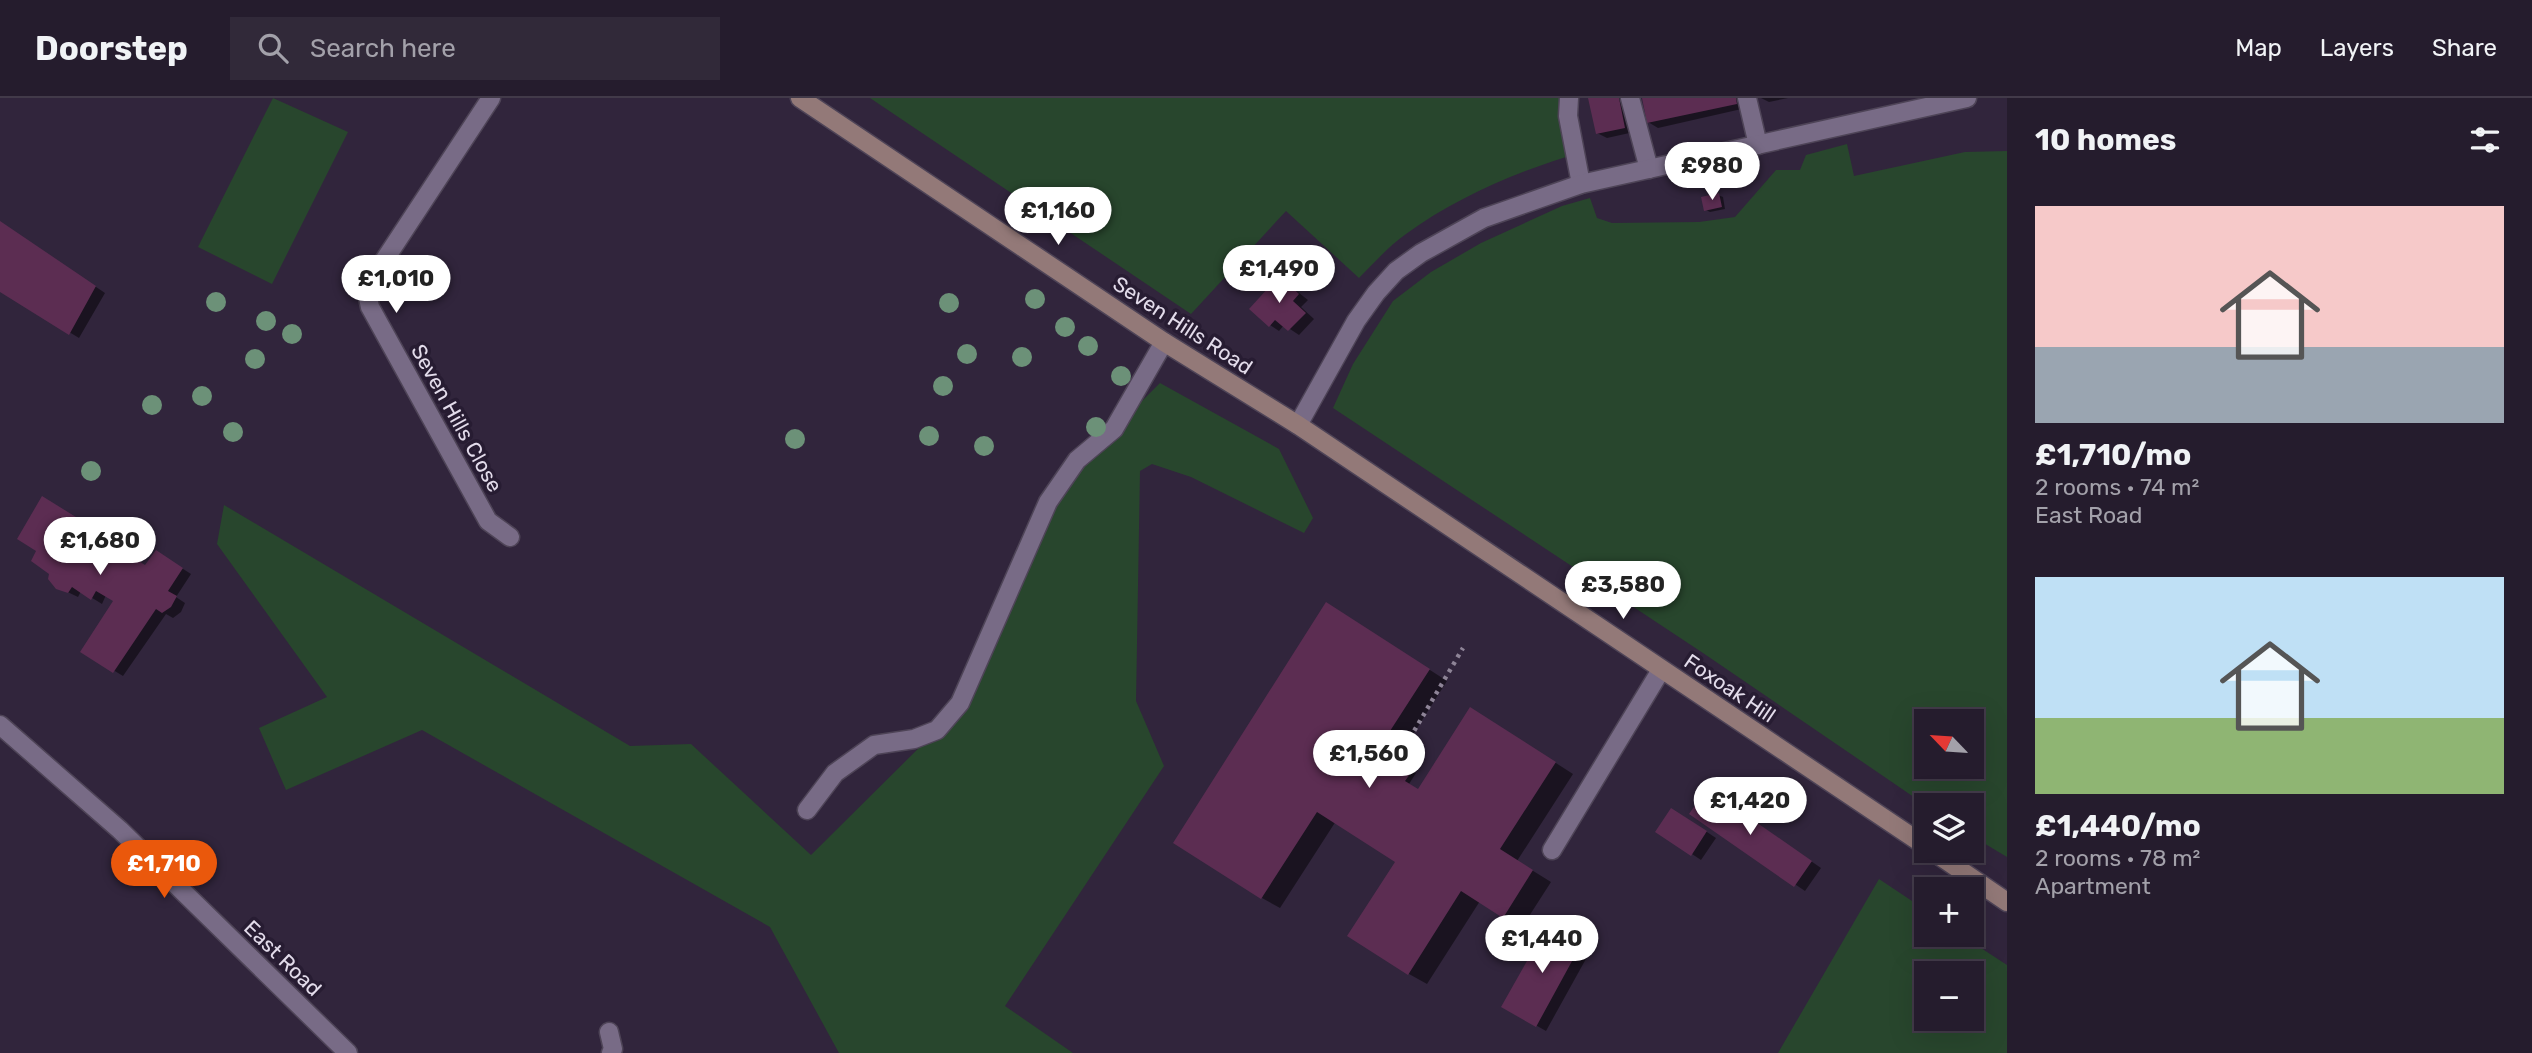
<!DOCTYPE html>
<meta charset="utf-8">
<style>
:root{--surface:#251c2d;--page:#312939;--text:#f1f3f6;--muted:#a3a1aa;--line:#423a49;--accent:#ea580c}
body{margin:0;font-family:Rubik,sans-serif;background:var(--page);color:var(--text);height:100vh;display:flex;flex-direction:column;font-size:26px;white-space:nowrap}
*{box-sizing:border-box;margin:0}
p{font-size:23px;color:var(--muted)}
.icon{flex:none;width:38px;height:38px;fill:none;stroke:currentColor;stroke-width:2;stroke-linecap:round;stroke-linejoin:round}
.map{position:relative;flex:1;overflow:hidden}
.sheet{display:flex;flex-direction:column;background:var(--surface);width:525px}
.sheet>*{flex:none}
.needle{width:46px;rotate:295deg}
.controls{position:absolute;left:1914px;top:611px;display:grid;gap:14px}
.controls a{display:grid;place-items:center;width:70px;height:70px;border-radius:0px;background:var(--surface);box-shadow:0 7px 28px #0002,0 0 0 2px var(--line);font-size:35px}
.price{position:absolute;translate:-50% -60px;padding:0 16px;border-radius:24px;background:#fff;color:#222;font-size:23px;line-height:46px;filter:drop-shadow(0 2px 4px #0008)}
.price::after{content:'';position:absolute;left:50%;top:42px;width:21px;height:16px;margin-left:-10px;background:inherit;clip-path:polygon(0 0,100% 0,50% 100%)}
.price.current{background:var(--accent);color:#fff}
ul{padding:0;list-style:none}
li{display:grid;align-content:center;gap:14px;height:371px;padding:0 28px}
li span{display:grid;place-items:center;height:217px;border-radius:0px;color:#555}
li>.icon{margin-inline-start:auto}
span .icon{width:126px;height:126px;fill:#fffc;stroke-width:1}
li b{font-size:30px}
h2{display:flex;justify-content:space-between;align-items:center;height:84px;padding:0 28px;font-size:30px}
header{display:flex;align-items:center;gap:42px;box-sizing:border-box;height:98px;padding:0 35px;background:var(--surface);border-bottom:2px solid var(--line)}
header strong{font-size:33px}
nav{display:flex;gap:38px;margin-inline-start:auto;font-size:24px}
.search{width:490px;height:63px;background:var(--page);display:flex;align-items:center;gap:18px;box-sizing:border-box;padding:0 24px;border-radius:0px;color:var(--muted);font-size:26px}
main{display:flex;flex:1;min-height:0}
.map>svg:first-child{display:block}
.green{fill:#28462d;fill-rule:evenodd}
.shadow{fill:#0007}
.building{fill:#5c2d52}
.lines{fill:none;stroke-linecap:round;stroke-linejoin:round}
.service-casing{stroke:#4e4457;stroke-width:21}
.minor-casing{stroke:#4e4457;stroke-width:21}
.secondary-casing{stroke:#4e4457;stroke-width:21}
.path{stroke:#8e8497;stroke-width:4.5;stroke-dasharray:3.5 5;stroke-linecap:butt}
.service{stroke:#786b86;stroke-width:18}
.minor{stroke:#786b86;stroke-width:18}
.secondary{stroke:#937978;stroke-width:18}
.tree{fill:#6c9178}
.labels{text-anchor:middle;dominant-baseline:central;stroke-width:7;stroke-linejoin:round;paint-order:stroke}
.street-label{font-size:21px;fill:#e3dceb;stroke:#271c32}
</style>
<header>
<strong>Doorstep</strong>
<div class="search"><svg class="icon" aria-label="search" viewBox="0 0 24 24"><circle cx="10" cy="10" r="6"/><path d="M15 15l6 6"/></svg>Search here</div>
<nav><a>Map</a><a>Layers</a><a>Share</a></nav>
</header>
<main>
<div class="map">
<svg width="2007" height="955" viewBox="0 0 2007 955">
<rect width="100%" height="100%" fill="#31253c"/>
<path class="green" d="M273,0L348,34L272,186L198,149Z
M870,0H1568L1580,55C1520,72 1457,99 1406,136C1389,148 1374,165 1359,180L1286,113L1191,216Z
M1847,46L1854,78L1965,54L2007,53V759L1972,738V707L1927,708L1703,555L1333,310L1353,266L1393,203L1431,174L1481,145L1562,108L1590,100L1597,120L1612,125L1699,124L1735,119L1776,72H1800L1806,57ZM1927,623H1972V668H1927Z
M1160,285L1279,351L1313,420L1304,435L1191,379L1152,366L1140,373L1136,603L1164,668L1005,908L1073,955H839L770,829L422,632L286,692L259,630L327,599L217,446L224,407L630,648L691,646L811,757L937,632L1048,404L1114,331Z
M1879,781L1927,813V836L1961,837L2007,867V955H1778ZM1972,875V920H1927V875Z"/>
<path class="shadow" d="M1590,0H1626L1634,34L1607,40L1597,35Z
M1643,0H1744L1746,10L1658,30L1648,24Z
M1761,0H1788L1769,4Z
M1718,97L1723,99L1725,111L1710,114L1706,112Z
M0,124L105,195L79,240L0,192Z
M1280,180L1308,202L1301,209L1314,221L1299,237L1284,227L1279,233L1270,227Z
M96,422L111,430L117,437L116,443L135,453L130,459L146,469L166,460L191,476L176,499L185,505L181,514L173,520L166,516L123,578L82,553L116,502L106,497L102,506L81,493L78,499L57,489L84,425Z
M1345,517L1447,583L1396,663L1416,675L1409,686L1419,693L1489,622L1573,676L1517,763L1551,784L1522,829L1480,803L1427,886L1409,876L1398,763L1336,723L1280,810L1262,800Z
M1717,698L1821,770L1805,793L1691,716Z
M1681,717L1716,740L1701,762L1692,756Z
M1549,826L1592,850L1546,933L1504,909Z"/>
<path class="building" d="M1588,0H1619L1625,30L1596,36Z
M1642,0H1736L1737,6L1647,25Z
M1719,95L1722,109L1704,113L1701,99Z
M0,123L96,188L69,237L0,194Z
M1280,177L1299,196L1293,203L1306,215L1288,233L1275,222L1269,229L1249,211Z
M42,398L84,424L96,420L101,422L108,430L107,436L127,446L121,452L145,467L156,452L183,470L168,493L177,498L171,509L162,515L156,511L113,575L80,554L113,503L96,493L91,502L72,489L68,495L56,491L48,481L49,476L31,463L36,453L17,441Z
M1326,504L1430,571L1372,661L1382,668L1389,656L1413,672L1405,683L1418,691L1470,609L1556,664L1500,751L1533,772L1503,820L1461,793L1408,877L1347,838L1395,764L1317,714L1261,801L1173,745Z
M1707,690L1812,763L1794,789L1689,716Z
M1671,710L1707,733L1691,758L1655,734Z
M1549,824L1583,843L1536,929L1501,909Z"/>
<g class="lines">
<g class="service-casing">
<path id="service" d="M1569,0L1568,18L1581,86
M1630,0L1649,71
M1747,0L1758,47
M807,712L835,675L874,647L914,641L937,632L960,605L1048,404L1077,362L1114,331L1164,244
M1552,752L1661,572
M609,934L613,951L611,955"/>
</g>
<g class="minor-casing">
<path id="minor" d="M491,0L372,181L367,195L370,209L488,423L510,439
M1298,327L1356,223L1376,195L1396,173L1421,155L1484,120L1581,86L1967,0
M0,627L120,732L348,955"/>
</g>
<g class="secondary-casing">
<path id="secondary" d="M800,0L1164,244L1298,327L1927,749
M1931,752L2007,804"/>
</g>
<path class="path" d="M1397,662L1463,550"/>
<use href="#service" class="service"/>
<use href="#minor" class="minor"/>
<use href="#secondary" class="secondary"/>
</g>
<g class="tree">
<circle cx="1035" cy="201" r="10"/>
<circle cx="216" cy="204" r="10"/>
<circle cx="949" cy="205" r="10"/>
<circle cx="266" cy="223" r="10"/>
<circle cx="1065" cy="229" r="10"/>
<circle cx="292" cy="236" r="10"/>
<circle cx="1088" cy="248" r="10"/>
<circle cx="967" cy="256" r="10"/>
<circle cx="1022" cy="259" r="10"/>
<circle cx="255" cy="261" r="10"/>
<circle cx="1121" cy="278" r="10"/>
<circle cx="943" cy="288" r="10"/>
<circle cx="202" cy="298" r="10"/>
<circle cx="152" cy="307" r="10"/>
<circle cx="1096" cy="329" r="10"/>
<circle cx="233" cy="334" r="10"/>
<circle cx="929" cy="338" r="10"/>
<circle cx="795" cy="341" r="10"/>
<circle cx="984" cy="348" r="10"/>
<circle cx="91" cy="373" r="10"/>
</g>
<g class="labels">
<g class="street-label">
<text transform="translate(1183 227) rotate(33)">Seven Hills Road</text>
<text transform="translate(457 320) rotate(61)">Seven Hills Close</text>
<text transform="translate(1730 590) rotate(34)">Foxoak Hill</text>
<text transform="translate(283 860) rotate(44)">East Road</text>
</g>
</g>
</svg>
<div class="controls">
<a><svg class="needle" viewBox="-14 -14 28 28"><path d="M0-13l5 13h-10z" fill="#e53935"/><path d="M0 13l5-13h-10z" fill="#a3a1aa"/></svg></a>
<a><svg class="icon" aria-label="layers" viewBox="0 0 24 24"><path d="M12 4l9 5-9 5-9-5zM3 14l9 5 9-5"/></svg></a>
<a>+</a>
<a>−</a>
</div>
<b class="price" style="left:1712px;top:104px">£980</b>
<b class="price" style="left:1058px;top:149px">£1,160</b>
<b class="price" style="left:1279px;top:207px">£1,490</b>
<b class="price" style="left:396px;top:217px">£1,010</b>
<b class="price" style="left:100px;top:479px">£1,680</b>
<b class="price" style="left:1623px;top:523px">£3,580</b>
<b class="price" style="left:1369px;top:692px">£1,560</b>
<b class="price" style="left:1750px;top:739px">£1,420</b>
<b class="price current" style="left:164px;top:802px">£1,710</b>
<b class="price" style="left:1542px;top:877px">£1,440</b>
</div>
<section class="sheet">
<h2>10 homes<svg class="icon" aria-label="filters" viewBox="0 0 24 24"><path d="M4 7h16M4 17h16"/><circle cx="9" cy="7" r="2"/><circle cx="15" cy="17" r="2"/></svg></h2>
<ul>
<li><span style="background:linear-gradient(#f6c9c9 65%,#9aa5b1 0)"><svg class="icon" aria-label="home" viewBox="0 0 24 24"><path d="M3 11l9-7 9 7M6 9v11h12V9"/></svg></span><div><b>£1,710/mo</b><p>2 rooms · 74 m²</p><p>East Road</p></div></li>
<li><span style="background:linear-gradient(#bfe0f5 65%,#8fb573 0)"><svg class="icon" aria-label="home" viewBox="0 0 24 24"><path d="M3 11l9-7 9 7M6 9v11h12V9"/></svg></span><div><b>£1,440/mo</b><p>2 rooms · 78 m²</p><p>Apartment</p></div></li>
</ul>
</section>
</main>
